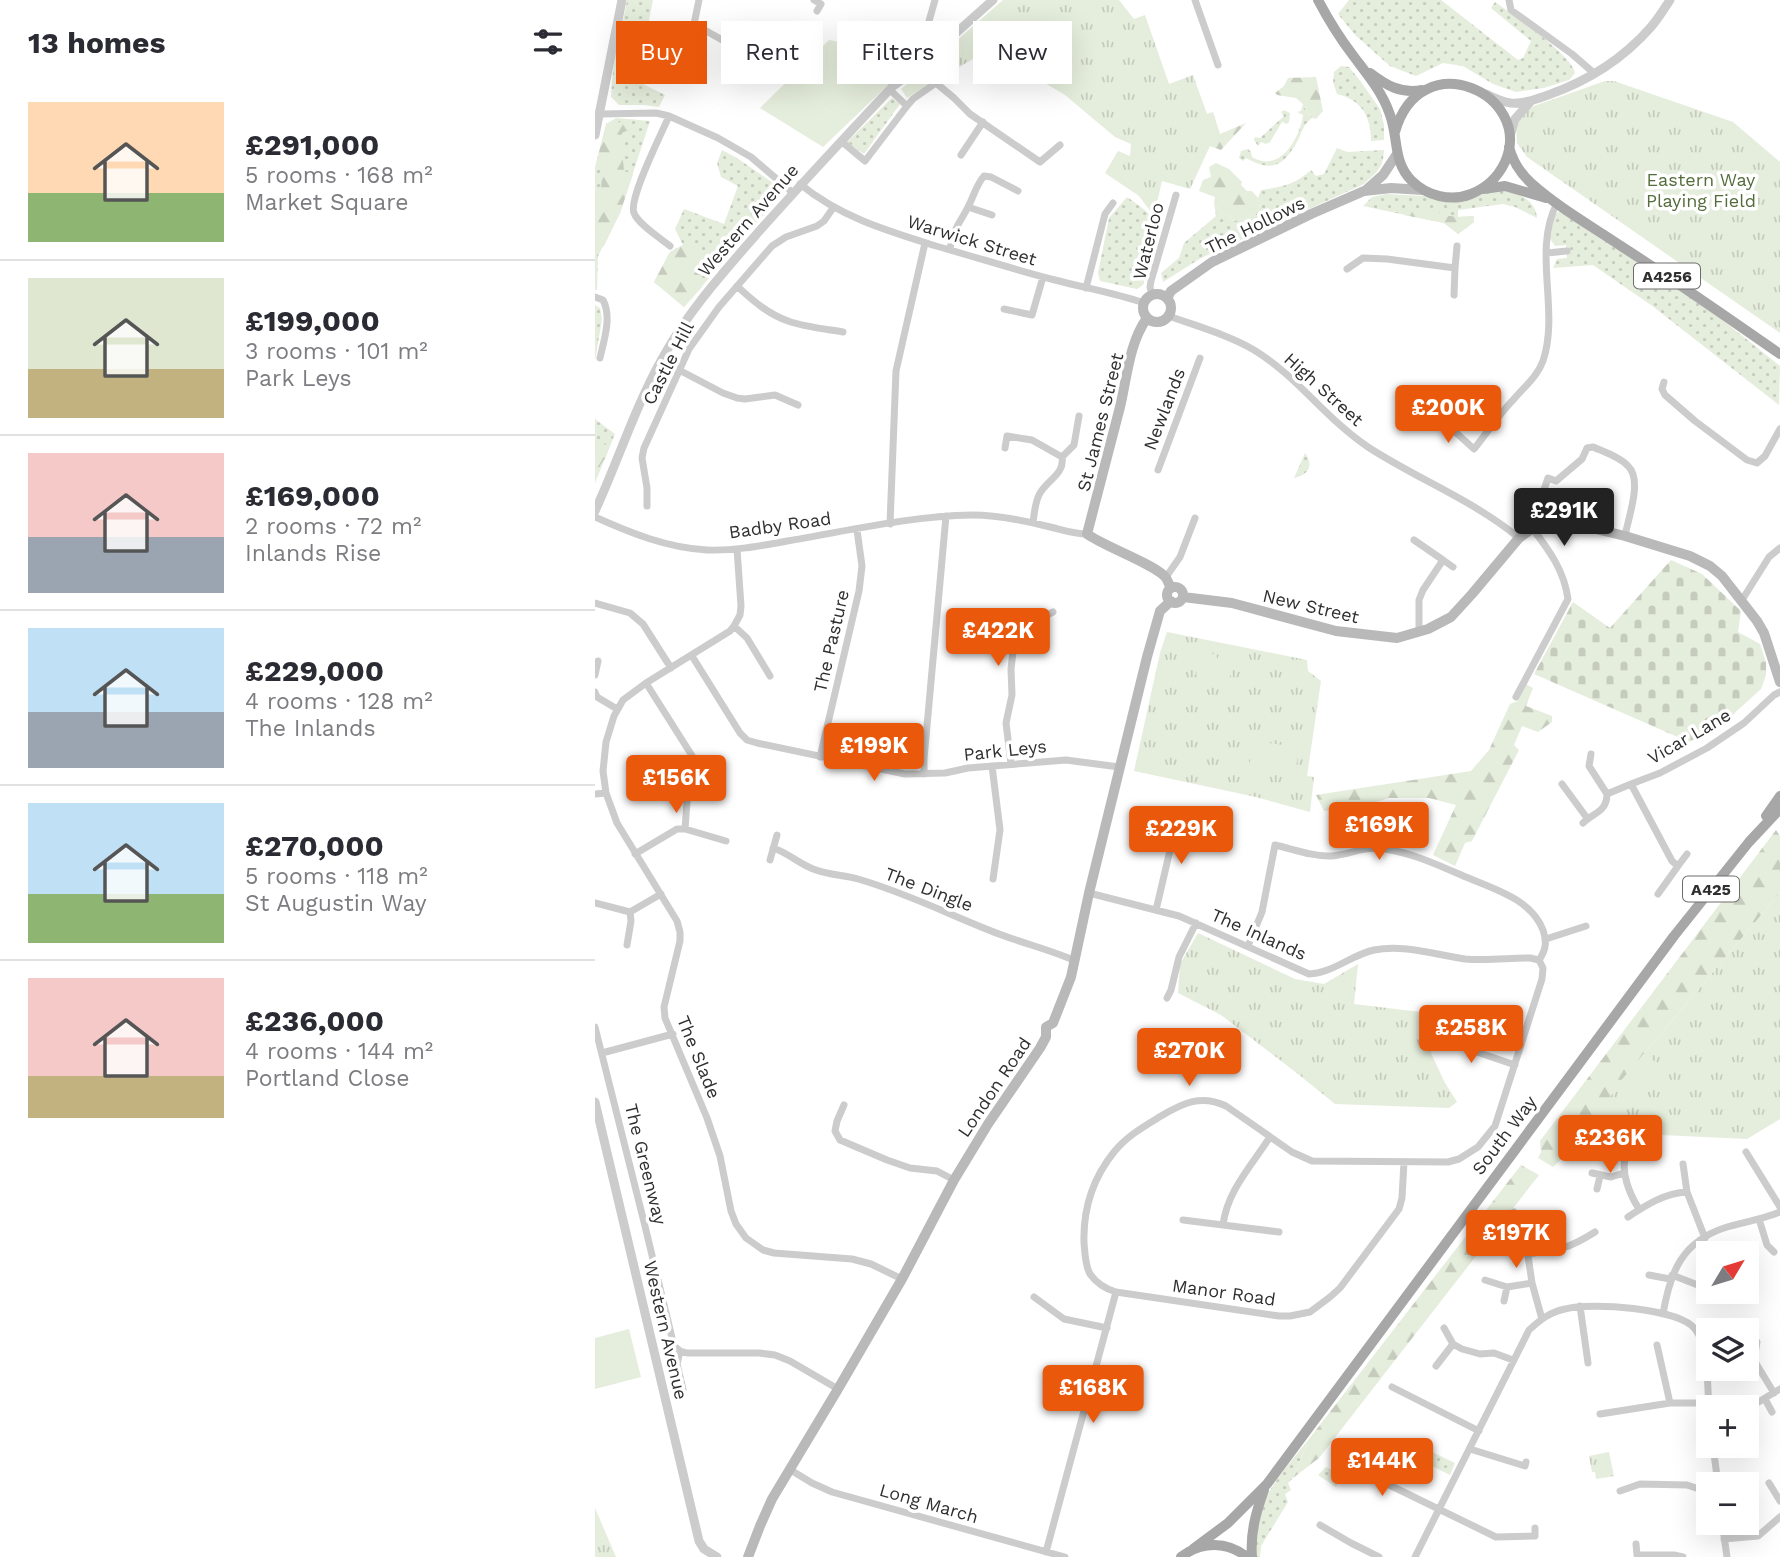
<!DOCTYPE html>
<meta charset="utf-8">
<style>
:root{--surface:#fff;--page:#f2f2f3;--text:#2b2b33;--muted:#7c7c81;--line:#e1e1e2;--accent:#ea580c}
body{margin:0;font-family:"Work Sans",sans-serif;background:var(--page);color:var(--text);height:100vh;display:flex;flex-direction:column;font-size:26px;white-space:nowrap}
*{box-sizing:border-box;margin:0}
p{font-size:23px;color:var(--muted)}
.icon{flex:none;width:38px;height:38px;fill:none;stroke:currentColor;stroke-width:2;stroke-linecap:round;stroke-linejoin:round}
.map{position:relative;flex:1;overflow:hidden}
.details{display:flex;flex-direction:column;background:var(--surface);width:595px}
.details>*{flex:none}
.banner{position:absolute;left:21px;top:21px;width:665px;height:63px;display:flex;gap:14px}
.needle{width:46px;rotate:52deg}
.buttons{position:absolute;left:1101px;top:1241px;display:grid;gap:14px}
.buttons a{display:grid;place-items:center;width:63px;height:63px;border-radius:0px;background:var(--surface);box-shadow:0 7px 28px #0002;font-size:35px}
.price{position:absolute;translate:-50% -60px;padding:0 16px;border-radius:7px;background:var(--accent);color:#fff;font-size:23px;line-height:46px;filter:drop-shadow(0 2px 4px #0008)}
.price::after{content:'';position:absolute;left:50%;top:42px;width:21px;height:16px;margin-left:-10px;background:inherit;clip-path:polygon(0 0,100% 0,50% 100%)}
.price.selected{background:#222;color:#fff}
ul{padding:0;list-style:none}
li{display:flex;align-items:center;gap:21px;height:175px;padding:0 28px}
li+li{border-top:2px solid var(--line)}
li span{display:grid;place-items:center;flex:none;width:196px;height:140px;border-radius:0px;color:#555}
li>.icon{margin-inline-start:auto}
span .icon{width:84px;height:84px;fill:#fffc;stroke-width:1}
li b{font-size:30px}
h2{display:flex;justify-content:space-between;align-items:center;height:84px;padding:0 28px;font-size:30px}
.chip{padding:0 24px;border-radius:0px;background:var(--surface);box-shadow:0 7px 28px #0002;font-size:24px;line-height:63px}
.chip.selected{background:var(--accent);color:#fff}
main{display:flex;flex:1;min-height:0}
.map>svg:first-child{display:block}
.grass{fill:url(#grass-dots)}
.forest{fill:url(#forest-firs)}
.cemetery{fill:url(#cemetery-stones)}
.park{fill:url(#park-tufts)}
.garden{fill:#e5eddc}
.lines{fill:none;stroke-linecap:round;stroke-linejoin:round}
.minor{stroke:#ccc;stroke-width:7}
.tertiary{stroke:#ccc;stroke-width:9}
.secondary{stroke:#b9b9b9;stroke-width:10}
.primary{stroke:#a7a7a7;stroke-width:10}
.labels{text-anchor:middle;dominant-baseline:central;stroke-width:7;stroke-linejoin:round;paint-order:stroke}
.shield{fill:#fff;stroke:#6d6d6d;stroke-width:2}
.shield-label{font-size:16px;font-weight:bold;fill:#2f2f2f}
.park-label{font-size:18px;fill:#536c3a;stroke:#fff}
.street-label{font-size:18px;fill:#2f2f2f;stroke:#fff}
</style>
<main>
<section class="details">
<h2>13 homes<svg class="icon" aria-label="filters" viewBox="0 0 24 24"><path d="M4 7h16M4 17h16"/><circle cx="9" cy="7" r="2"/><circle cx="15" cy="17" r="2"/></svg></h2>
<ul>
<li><span style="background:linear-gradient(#ffd9b3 65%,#8fb573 0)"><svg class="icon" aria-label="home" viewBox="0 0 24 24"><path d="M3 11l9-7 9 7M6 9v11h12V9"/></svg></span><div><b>£291,000</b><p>5 rooms · 168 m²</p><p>Market Square</p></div></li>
<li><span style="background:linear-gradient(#dfe7d0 65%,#c2b280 0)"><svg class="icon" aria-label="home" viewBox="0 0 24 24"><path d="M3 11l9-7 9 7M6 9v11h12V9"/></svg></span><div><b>£199,000</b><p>3 rooms · 101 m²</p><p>Park Leys</p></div></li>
<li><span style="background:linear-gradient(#f6c9c9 60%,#9aa5b1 0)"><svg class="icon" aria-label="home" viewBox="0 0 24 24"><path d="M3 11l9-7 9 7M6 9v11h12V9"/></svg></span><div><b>£169,000</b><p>2 rooms · 72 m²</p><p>Inlands Rise</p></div></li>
<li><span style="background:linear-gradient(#bfe0f5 60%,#9aa5b1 0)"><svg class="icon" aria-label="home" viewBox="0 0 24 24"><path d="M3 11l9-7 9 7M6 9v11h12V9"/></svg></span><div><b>£229,000</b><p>4 rooms · 128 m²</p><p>The Inlands</p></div></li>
<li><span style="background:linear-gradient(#bfe0f5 65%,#8fb573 0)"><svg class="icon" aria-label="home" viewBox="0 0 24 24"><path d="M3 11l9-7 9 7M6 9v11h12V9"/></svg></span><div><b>£270,000</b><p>5 rooms · 118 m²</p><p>St Augustin Way</p></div></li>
<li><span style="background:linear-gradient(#f6c9c9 70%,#c2b280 0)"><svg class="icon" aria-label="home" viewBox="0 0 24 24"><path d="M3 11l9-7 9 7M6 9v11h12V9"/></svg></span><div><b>£236,000</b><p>4 rooms · 144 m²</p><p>Portland Close</p></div></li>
</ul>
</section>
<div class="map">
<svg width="1185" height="1557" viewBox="0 0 1185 1557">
<defs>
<pattern id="grass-dots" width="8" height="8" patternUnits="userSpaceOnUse" patternTransform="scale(1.75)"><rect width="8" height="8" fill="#e5eddc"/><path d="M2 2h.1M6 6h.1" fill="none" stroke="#c5ccbd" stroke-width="1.8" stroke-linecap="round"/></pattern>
<pattern id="forest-firs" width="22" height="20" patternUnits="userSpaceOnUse" patternTransform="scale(1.75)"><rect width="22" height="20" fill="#e5eddc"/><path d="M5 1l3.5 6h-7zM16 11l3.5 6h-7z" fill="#c5ccbd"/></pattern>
<pattern id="cemetery-stones" width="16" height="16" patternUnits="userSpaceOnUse" patternTransform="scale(1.75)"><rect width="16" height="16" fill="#e5eddc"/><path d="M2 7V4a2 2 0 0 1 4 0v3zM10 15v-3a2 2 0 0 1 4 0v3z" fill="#c5ccbd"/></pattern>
<pattern id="park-tufts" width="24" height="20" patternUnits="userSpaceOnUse" patternTransform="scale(1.75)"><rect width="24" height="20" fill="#e5eddc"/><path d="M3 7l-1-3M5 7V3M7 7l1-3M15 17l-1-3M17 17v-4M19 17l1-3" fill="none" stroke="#c5ccbd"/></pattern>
</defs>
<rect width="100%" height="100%" fill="#fff"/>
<path class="grass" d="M32,0H58L42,81L70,95L64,107L49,105H24L16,97C17,78 19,58 23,39C26,26 30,14 32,0Z
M754,0H846L923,60L928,58L936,41L896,8L900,2C917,14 977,55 980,73L974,80L949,88L921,92L898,84L868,66L848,63L821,76L795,66L760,35L743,14Z
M746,66L754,67L766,82L785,109L789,125V140L776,141C776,117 767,100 742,94L738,82L739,72Z
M297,98L305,104L269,154L252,142Z
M708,104L712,113L721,119L717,118C708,124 707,133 702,142C688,167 676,172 651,158L648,161L644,158L646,151L653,149L656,152L657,157C685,174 705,138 708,115L702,112L706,111Z
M689,110L695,113L694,122L692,124L687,122L675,142L671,144L666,142L663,146L659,140L660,137L665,138L689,116L686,112Z
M21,118L55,121L25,213L3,256L2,290H0V167L11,124Z
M742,148L752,152L789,150C788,169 782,172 769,184L606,258L568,282L566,273L584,258L589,243L621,216L619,203L626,212L634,216L639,221L660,215L665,209L663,198L666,190C687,187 701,184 716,170L721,176L729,174Z
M127,150L142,158L181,185L184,193L181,201L89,307L59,282L75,252L88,245L80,229L89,209L129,224L143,186L126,177L122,163Z
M904,189C921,192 941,199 942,218L920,207L908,204L863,210V217L879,216V222L863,234L849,223L768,206L777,197L791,194L830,196L847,201L864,202Z
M532,197C542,204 556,213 561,224C566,235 551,272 548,285L542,289L505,281L503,273L514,218Z
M965,211L972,213L1125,318L1185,366L1184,405L1056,305L998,265L958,268L962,259L972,258L971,245L960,246L955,238L960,214Z
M0,305L5,308L7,319L0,361Z
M0,419L20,434L0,483Z
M710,453C719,465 714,475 699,478Z
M714,1439L698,1478L693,1483L696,1490L690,1494L693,1502L666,1546L665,1557H661C661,1546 660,1534 662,1524C668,1491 694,1464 714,1439Z
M812,1440L860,1463L855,1475L807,1451Z
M731,1467L747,1476L741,1487L723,1475Z"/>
<path class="forest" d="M35,26L47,30L51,35L42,81L37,84L30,83C21,66 22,55 23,37Z
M721,77L728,111L721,119L712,113L708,104L701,98L682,95L680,93L689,86L693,78Z
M606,104L612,114L618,112L625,134L651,123L626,150L615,146L595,126Z
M35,119L37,128L27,133V150L29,171L38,174L25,213L9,246L1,249L0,194L6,188L8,165L2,161C8,137 8,125 35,119Z
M621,163L634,169L647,182L646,185L652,191H657L663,198L665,209L660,215L639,221L634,216L626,212L619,203L620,197L604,191L608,180L616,177L614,167Z
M841,208L846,215L863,217L879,216V222L863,234L849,223L809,215L814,210Z
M88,245L100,248L109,263L106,277L107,287L89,307L59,282L75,252Z
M18,438L11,456L0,474V445L8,446Z
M931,684L938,688L931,706L957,716V722L943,732L927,726L919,745L924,750L877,841L870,843L860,866L838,855L861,805L834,798H794L765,807L729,811L721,795L876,771L894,750L915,704L923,701Z
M1181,830L1185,836V893L1026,1081L1020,1106L1022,1116L1017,1122L1000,1116L971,1155L958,1167L943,1158L946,1152L945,1141Z
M926,1165L944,1175L724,1458L698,1478L714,1439Z"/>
<path class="cemetery" d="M1076,560L1107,574L1146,611L1143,632L1165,644L1171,662V675L1166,689L1123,728L1094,742L939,674L978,602L1015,628Z"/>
<path class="park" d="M408,0H524L539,19L550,15L574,84L598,75L612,114L611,131L615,146L595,189L567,181L559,216L544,196L510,173L523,151L535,156L536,144L520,137L470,95L401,54L388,53L312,98L306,89Z
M1010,81H1019L1138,122L1185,162V333L932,157L922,143L921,126L927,113L939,106Z
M572,632L712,660L713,671L726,681L712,776L719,777L715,812L661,797L539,771L565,653Z
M59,764L86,772L83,783L55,775Z
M1185,893V1119L1152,1139L1023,1133L993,1139L971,1155L999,1116L1009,1112L1013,1115L1014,1120L1017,1122L1021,1116L1020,1106L1014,1099L1026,1081Z
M603,933L700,979L729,984L763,964L759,1004L834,1013L836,1053L850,1083L862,1102L854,1108L740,1104L703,1074L626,1015L583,993L585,964Z
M1014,1452L1019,1476L1001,1479L1000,1472H997L994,1456Z
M0,1508L21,1557H0Z"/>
<path class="garden" d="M234,40C258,42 277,68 294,84L228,147L165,108Z
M607,650L621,655L622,658L638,666L633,683L601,675L602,670L600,665Z
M658,741L671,743L667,770L654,769Z
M675,743L687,745L684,773L671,771Z
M692,745L704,747L700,775L688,773Z
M1050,1053L1067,1068L1043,1095L1026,1081Z
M34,1329L46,1377L0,1389V1338Z"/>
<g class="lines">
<path class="minor" d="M104,0L99,24L175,67
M219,0L226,4L222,11
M600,0L623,65
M914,0L916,10L977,54L1000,74
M326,64L332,28L340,0
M295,90L312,106L318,99L341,83L359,98L375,114L445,162L465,145
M5,114L61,113L74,116L123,138L156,157L198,193
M74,116C67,133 33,199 39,213C43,224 65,238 75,246
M246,141L270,161L312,106
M366,155L388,122
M205,184C245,217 293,231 341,246C381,257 420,270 460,280C490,288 520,293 549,303
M373,207L397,215
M355,250C358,228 364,225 373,207C379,196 381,185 389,176L396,177L423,191
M952,253L972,251
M860,268L862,246
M752,269L768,258L792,259L860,268L859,295
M142,286C157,300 173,314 193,321C210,327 230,329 248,332
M491,288L510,214L518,203
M557,295L555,287L556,281L581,195
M0,297L8,300C17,317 9,340 5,358
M409,309L437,315L448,277
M574,316C601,326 634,335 659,350C702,376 731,419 773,447C822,479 878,500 924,538
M84,370L128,393L142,398L150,399L180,395L203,405
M1069,382L1067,389L1070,395L1100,421L1152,460L1162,463L1170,456L1185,429
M846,419L879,449C892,433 904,414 919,399C930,386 942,377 948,361C965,310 937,251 962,203
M410,448L412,436L437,440L467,457C470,475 451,480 444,495C440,503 439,514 438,523
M467,457L479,445L484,416
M563,470L605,358
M52,506V488L47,458L49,448L94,349L124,307L177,246L191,237L222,226L229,221L238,208
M0,517C35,533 73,548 112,550C139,551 165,546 192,541C252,531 315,516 377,515C401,515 427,520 451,526C465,529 478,534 492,534
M945,523L942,510L953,478L961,481L987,459L992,448L998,447C1009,452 1025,457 1033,466C1048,480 1033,518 1030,536
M295,524L301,371L330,243
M819,540L848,560L828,590L824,600V632
M142,549L146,606L145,615L139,626L135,631L51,683L28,700L19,716L11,742L8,771L11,793L22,823L82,921L85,932V941L69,1007L70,1018L112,1118L125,1156L136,1211L141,1224L151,1238L168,1250L179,1253L257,1259L276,1264L307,1279
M848,560L858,567
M571,577L585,557L600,518
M1147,600L1174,557L1185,548
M0,603L35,613L48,624L76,668
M139,626L152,638L175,676
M97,656L145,733L152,740L162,743L310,774L350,773L373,768L471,760L524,767
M0,675L3,661
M51,683L101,762
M0,692L2,697L22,709
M921,697L973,599C969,570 954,550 937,528
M996,754L994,766L1012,794
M225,757L264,591L267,566L262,530
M416,764L411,723L417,695L416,669L421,626L426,622H438L458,612
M397,766L405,830L398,879
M329,774V759L351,516
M967,784L992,818
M1036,784L1077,861L1083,866L1063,894
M0,794L11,793
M1012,794L1036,784L1065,773L1112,748L1149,723L1179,695L1185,692
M988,823C998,813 1012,812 1012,794
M90,829L92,802
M178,848C194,853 205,865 221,870C234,875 249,875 263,879C312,893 357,916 404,934C428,943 452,949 476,959H480
M40,854L82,829H90L131,841
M175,860L182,835
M1083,866L1092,854
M494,893L584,916L714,974C738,973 756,955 779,950C809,944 841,955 870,959C891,961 914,958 935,958L944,960
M0,903L35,912L66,894
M561,910L583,816
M951,939L991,926
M32,945L36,921L35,912
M653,946L667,912L680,845C698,849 719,857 737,856C757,854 768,846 790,849C818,853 845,866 871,877C899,889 936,899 948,930C952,942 951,950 944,960
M572,998L576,990L584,957L601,923
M0,1027L49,1222L79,1346L85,1351L82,1364L88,1389
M841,1038L920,1065
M7,1053L78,1034
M249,1105L242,1121L240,1131L245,1140L292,1160L315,1168L342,1171L359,1180
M675,1137C657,1165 632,1191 628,1225L684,1232
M1040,1140C1037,1144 1032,1150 1031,1155C1025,1172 1035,1195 1044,1209
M1151,1152L1185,1207
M809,1162L807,1198L804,1209L745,1288L735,1297L715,1312L695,1316H684L521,1292C511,1289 502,1284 495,1274C490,1265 490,1253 489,1243C488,1210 498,1178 519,1152C532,1136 548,1127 566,1116C588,1103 606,1094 631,1106L697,1152L717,1161L853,1162L864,1159L883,1147L900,1126L947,979L948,968L944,960
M1088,1164L1092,1192
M997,1173L1016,1177L1029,1173
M1002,1189L1005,1176
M919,1212L929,1228L937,1283L947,1319
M1033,1217C1051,1205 1070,1193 1092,1192L1110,1238
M1164,1219L1172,1245L1179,1252
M588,1220L628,1225
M933,1254C964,1250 973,1249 1000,1232
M1054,1275L1075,1279
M1077,1275L1113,1289
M890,1280L912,1287L937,1283
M439,1297L469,1319L512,1328
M909,1301L912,1287
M985,1306L993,1363
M1068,1314C1075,1272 1087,1241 1132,1227C1150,1222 1168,1219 1185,1212
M849,1328L858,1344L867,1349L885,1354L899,1353L918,1360
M1155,1332L1162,1342L1159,1360L1179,1393
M1062,1345L1075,1403
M85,1351L92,1353H164L180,1355L195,1361L243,1389
M841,1366L858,1344
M797,1387L884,1431
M1170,1399L1177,1412
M1152,1409L1185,1389
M1005,1414L1075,1403H1114
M1118,1446L1123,1484
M875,1449L930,1466L931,1462
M743,1460L901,1537L940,1536V1528
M194,1469L217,1483L237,1492L470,1557
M1174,1483L1185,1501
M1025,1491L1045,1484L1092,1485L1113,1492
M1127,1522L1132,1557
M725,1525L756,1543L784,1557
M1129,1539L1163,1536L1185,1517
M1041,1544L1042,1555H1079L1088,1557
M451,1552L521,1292
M820,1557L934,1330C945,1320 955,1312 970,1309C995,1302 1084,1308 1100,1329C1114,1347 1112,1384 1114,1407"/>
<path class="tertiary" d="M891,94C899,98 907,102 916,103C929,104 941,99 953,95C993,81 1028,59 1056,27C1063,19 1069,9 1075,0
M0,135L27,0
M915,136L920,119L936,101
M0,511C23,461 40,407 67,359C92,313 126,275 160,236C205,185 252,135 298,86L315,74L398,0
M0,1102L104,1541L109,1549L122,1557"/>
<path class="secondary" d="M770,191L788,175L802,154
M548 308a14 14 0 1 1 28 0a14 14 0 1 1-28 0Z
M572,298L576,291L617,262L716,214L769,191L796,188L828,190
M552,318C534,343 532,378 525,407C514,449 503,492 492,534C510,547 562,565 571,578C573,581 574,585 576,588
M572 595a8 8 0 1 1 16 0a8 8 0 1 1-16 0Z
M588,597L637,603L741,631L802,638L833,629L856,617L877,594L924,538L945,523L956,520L968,521L1030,536L1095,556L1115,566L1127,576L1162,621L1169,633L1185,682
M153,1557L165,1526L177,1499L243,1389L307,1279L359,1180L393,1124L445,1048L451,1037V1027L458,1023L476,977L494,893L552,657L565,611L576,601"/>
<path class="primary" d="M723,0C733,19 744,37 757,54C771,73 786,90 794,112C804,136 797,162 817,181C832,196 856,202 876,194C891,188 903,177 910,162C940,94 825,42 800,132
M775,73C791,85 805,94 827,90
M914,147C918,162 925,173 936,183C964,208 998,227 1029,248C1082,282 1133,318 1185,354
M888,189L910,186L951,198
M1171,816L1185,796
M598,1549L633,1523L672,1484L1079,936L1154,842L1185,809
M586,1557C606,1541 632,1541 652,1557
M657,1557C655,1533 661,1512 669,1490"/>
</g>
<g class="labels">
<g class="shield">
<rect x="1039" y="263.5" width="66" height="25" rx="5"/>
<rect x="1088" y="876.5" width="56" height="25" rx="5"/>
</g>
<g class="shield-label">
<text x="1072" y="276">A4256</text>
<text x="1116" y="889">A425</text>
</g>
<g class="park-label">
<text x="1106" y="179">Eastern Way<tspan x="1106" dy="21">Playing Field</tspan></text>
</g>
<g class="street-label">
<text transform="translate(153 220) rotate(-49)">Western Avenue</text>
<text transform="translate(660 225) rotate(-26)">The Hollows</text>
<text transform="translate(377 240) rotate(17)">Warwick Street</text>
<text transform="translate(553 241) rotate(-76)">Waterloo</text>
<text transform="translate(73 363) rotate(-63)">Castle Hill</text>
<text transform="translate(729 389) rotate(42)">High Street</text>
<text transform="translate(569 409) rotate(-69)">Newlands</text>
<text transform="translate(505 422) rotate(-76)">St James Street</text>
<text transform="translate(185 525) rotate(-8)">Badby Road</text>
<text transform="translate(716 606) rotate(13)">New Street</text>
<text transform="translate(236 641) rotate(-77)">The Pasture</text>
<text transform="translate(1094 736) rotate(-30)">Vicar Lane</text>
<text transform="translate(410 750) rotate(-6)">Park Leys</text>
<text transform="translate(334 889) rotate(21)">The Dingle</text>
<text transform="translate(664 934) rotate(24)">The Inlands</text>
<text transform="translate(104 1057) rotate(68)">The Slade</text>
<text transform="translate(399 1087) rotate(-56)">London Road</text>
<text transform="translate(909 1135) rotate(-53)">South Way</text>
<text transform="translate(51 1164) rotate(76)">The Greenway</text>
<text transform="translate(629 1292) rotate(8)">Manor Road</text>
<text transform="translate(71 1330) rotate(77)">Western Avenue</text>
<text transform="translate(334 1503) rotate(16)">Long March</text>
</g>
</g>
</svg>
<div class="buttons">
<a><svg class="needle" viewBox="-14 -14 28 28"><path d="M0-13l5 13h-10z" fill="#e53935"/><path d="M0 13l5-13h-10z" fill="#7c7c81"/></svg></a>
<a><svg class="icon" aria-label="layers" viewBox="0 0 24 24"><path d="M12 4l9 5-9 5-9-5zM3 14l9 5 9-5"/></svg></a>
<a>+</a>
<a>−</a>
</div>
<b class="price" style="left:853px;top:445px">£200K</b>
<b class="price selected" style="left:969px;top:548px">£291K</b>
<b class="price" style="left:403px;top:668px">£422K</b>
<b class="price" style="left:279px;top:783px">£199K</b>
<b class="price" style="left:81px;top:815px">£156K</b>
<b class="price" style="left:784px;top:862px">£169K</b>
<b class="price" style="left:586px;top:866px">£229K</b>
<b class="price" style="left:876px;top:1065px">£258K</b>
<b class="price" style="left:594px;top:1088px">£270K</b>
<b class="price" style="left:1015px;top:1175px">£236K</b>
<b class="price" style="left:921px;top:1270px">£197K</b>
<b class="price" style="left:498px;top:1425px">£168K</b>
<b class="price" style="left:787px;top:1498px">£144K</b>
<div class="banner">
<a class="chip selected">Buy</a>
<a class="chip">Rent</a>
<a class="chip">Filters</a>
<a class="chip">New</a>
</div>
</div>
</main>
